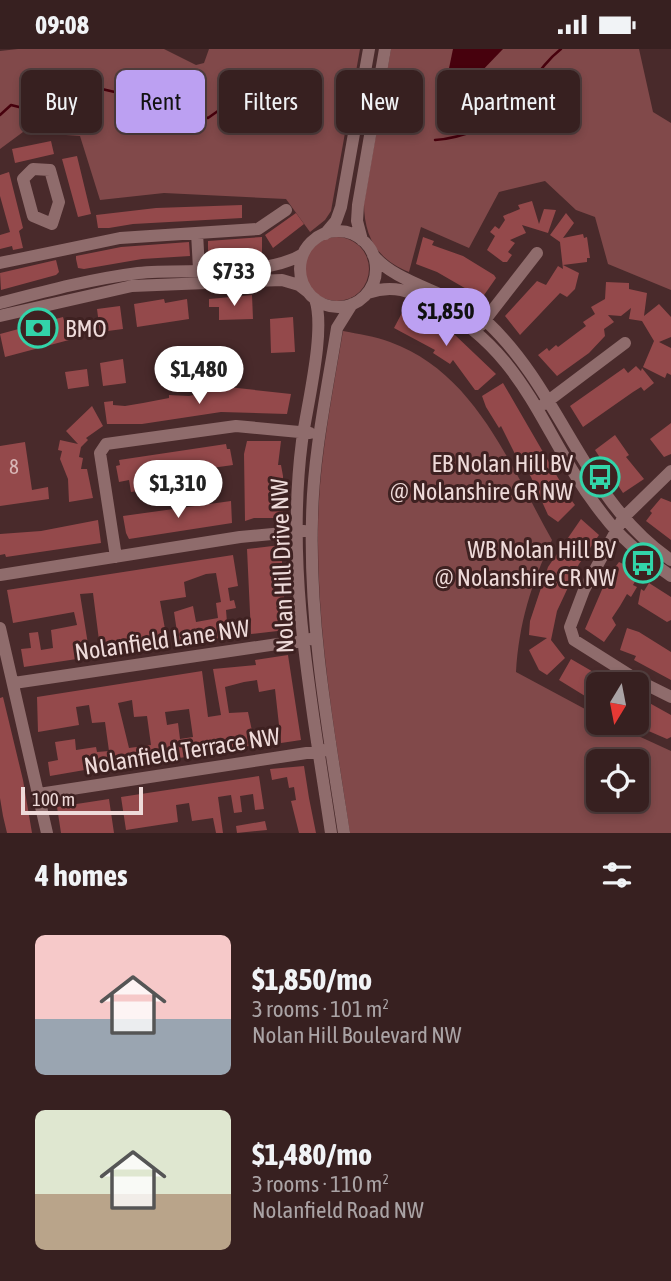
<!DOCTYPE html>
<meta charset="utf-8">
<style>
:root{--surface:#372020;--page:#3e2829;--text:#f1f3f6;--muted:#aaa3a5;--line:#513e3e;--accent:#bca0f2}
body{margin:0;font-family:"Asap Condensed",sans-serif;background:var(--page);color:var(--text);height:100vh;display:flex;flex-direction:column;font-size:26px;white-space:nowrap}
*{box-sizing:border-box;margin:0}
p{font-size:23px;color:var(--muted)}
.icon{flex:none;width:38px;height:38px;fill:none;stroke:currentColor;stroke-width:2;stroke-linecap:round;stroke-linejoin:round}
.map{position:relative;height:784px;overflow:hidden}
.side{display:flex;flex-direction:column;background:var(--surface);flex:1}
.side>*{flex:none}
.guide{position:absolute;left:21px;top:21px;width:630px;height:63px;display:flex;gap:14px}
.needle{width:46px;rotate:190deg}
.fabs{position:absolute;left:586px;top:623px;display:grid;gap:14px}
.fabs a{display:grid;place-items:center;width:63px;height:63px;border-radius:10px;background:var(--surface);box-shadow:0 4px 10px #0003,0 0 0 2px var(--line);font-size:35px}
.scale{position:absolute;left:21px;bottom:18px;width:122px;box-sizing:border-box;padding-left:7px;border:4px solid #eedad9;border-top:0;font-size:19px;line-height:24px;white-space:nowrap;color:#eedad9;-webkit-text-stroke:5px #3e2121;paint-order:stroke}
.price{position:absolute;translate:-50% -60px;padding:0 16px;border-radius:24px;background:#fff;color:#222;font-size:23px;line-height:46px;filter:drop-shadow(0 2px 4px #0008)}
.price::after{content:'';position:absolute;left:50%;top:42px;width:21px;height:16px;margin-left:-10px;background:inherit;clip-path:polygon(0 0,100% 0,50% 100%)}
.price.selected{background:var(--accent);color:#111}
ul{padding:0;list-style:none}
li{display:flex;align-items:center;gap:21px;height:175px;padding:0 35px}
li span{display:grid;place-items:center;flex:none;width:196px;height:140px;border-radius:10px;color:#555}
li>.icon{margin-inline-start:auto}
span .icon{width:84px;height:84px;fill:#fffc;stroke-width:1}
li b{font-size:30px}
h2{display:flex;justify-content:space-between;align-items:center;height:84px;padding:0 35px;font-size:30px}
.pill{padding:0 24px;border-radius:10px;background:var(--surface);box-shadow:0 4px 10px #0003,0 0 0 2px var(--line);font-size:24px;line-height:63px}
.pill.selected{background:var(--accent);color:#111}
.status{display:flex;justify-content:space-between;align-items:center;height:49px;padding:0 35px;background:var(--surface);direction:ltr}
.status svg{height:19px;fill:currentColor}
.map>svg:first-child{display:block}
.green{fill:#81494a;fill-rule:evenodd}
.water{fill:#47010d}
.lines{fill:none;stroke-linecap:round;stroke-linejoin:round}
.stream{stroke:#47010d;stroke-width:2.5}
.building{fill:#94494b;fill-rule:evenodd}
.minor{stroke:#8f6c6c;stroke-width:12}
.labels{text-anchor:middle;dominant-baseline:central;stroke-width:6;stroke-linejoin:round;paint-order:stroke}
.number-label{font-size:21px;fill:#d8b6b6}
.poi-label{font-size:24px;fill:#eedad9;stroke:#3e2121;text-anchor:end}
.street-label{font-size:24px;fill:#eedad9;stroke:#3e2121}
</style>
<div class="status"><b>09:08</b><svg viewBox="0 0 49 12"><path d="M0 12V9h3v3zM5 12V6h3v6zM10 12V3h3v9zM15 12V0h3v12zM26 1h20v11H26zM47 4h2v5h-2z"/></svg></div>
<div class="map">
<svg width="671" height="784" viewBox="0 0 671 784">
<rect width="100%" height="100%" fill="#492a2b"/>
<path class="green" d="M18,0H164L196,16L204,14L209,0H360L331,162L325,171L310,183L286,150L164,144L100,151L80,87L23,83L0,100V2Z
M391,0H639L653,63L671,74V241L608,215L595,168L576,161L545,132L499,143L469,199L421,178L409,223C377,210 364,188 364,154Z
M305 220a32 32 0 1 1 64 0a32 32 0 1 1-64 0Z
M343,282C358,285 375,287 390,293C476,324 510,417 552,491C531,535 519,574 516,623L598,667V674H610L671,702V784H350C335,684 317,584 318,483C318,416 332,348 343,282ZM598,712H637V751H598Z"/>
<path class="water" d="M453,0H503L477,27L454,36L447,29Z"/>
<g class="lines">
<path class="stream" d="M0,66L11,56L23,59L47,48L66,28C79,35 127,48 139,45L147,34H150L155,40L170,46L182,61L208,69L225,57L241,59C247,54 246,50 250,45C261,34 287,44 300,47
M435,91C475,88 505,69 529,37C539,23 548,10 561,0"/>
</g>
<path class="building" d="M51,92L54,105L15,114L12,100Z
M77,107L91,165L78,168L62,110Z
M9,123L23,179L19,182L23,199L13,201L12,197L0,200V186L10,183L0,147V126Z
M532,152L539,175L544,160L556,161L548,184L522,176L526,184L510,191L515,194L508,203L512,206L507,213H503L487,201L495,187L490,183L495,177L499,180L505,171L503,167L520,160L518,156Z
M242,156V169L133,175L109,179H98L96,166L156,159Z
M296,164L304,175L273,199L265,186Z
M566,164L574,174L563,189L583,185L584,189L587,188L590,209H587V213L563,216L579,224L575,240L567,248L560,244L520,286L505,267L537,232L546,236L558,217L563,220L560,193L550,186Z
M262,188V203L208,204V192Z
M423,188L434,192L432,196L463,207L494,226L496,229L482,249L437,223L416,215Z
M189,193L190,207L142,210L84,220L78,219L76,210V207L121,198Z
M56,211L59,223L56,226L1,241L0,224Z
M606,233L629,234V240L647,244L644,267L659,255L671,268V288L659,293L671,299V326L667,324L665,329L643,318L654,292L642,272L629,270L631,259L621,267L608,266L614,273L604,280L605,287L589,304L557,327L538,306L547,299L549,302L556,296L558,298L586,277L583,273L595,265L591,258L605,250Z
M252,246L253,270L219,271V258H209V250Z
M164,250L165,254L187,250L189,270L137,278L134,255Z
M120,257L123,280L100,283L97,260Z
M404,260L455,286L496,325L478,341H475L453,311L450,315L433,304L435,301L394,279Z
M63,268L69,291L5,308L0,285Z
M293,268L295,303L271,304L270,270Z
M123,310L126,334L103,337L100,314Z
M636,317L641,322L642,319L654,334L644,342L641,338L633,343L583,378L570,357L624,319L628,324Z
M87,320L89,337L68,340L65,323Z
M503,334L561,434L559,435L575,456L558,473L548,466L531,428L526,420L523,421L501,377L499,379L486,358L482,347Z
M228,338L291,345L287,365L221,363L142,375H107L104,353L113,352V356L125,357L143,354L169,349V346L189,347Z
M92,357L103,377L86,389L88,391L81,398L79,408L83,409L81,420H87L93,449L69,453L68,430L60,410L62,402L58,401L60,391L78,395L66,382Z
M671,374V405L664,408L650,390Z
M615,386L629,406L626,408L644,430L623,444L595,401Z
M247,392H281L278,416H281L283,427V469H254L245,472L244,405Z
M25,393L32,441L48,438L49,450L0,457V397Z
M226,395L227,400H230L233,416L148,428L150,440L131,443L129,431L119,433L116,417L120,416L119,411Z
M661,449L671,453V491L646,472L652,464L650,462Z
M231,452L232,474L129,490L126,484L123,467Z
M581,470L599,486L579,515L557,562L551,591L565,609L547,626L539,621L529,601L547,589L529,586L530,572L548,518Z
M98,471L101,494L6,508L5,505L0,506V485L41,482Z
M281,496L286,581L251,585L247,500Z
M233,506L238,537L228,539L230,552L234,551L236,559L226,561L227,573L237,571L239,586L179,596L174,563L193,557L196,573L218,569L216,554L221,553L216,524L206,525L184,533L186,548L160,552L168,597L101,607L93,544L80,545L90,608L24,618L21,600L31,599L29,584L38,583L41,601L53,599L51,581L77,576L74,563L13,574L7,541Z
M619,513L640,523L633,536L637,538L631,548L627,545L620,557L612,569L616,576L604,593L585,580L607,529Z
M649,534L671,548V571L667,573L638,555L641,540L644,542Z
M627,579L639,583L671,603V631L634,611L636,607L620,601Z
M288,606L301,691L281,694L275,640L259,643L257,631L244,633L225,638L229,664L248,663L255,696L133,717L102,718L50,727L48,713L58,711L55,693L75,690L76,701L96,698L97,703L109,702L105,673L92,674L89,656L76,658L79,676L38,683L37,648L202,622L208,668L221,666L213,620L256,616L255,611ZM132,651L134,668L147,667L151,696L129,699L118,654ZM189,660L193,688L180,690L178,674L167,676L165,663Z
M571,610L614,635H598V655L559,631Z
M3,648L23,731L32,784H7L3,767L0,749V649Z
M644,651L671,666V688L667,690L637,677V662Z
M304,717L309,749L316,784H299L291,752L296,751L294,738L289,739L287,728L272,731L270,720Z
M259,727L264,760L255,761L253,745L240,747L242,763L234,764L231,746L218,748L223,784H216L213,769L192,772L189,754L176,756L178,773L126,781L121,748Z
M109,750L114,784H61L57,758Z
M265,772L267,781L237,784L236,777Z"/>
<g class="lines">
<path class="minor" d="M33,120L50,121L59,153L52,175L33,167L23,130Z
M300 220a38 38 0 1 1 76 0a38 38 0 1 1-76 0Z
M197,184L199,220
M325,185L336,172L341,158L369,0
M362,191L357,172L358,156L385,0
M373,206C397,236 454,243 487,273C562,343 584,452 671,511
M0,214L120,189L258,180L286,161
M368,244C392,235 411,242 433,254C532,308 540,387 604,467C622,491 646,510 671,527
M315,250C326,281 307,356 302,392C285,522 312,656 331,784
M0,254C46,242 91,230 138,224C185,219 264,229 303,205
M0,267L132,237L282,231L299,236L308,243
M481,276L537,204
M544,355L625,294
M671,422L623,469L584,541L570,578L574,591L639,632L671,648
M116,508L100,404L106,395L236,377L310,384
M0,526L240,488L304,482
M0,579L47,784
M14,634L311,590
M39,745L326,701
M344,784C328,680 309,575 312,470C313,406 327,342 337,279L352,255"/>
</g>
<defs>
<g id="bank-ring" transform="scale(2.0125)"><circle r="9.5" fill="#3e2121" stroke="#32d4a9" stroke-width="1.5"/><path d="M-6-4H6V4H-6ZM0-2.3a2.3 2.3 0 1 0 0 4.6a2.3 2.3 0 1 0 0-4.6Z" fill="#32d4a9"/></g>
<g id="bus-ring" transform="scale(2.0125)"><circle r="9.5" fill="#3e2121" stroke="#32d4a9" stroke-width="1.5"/><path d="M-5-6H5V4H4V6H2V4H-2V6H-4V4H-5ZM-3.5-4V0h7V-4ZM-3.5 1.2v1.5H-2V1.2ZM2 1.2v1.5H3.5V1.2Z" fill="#32d4a9"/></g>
</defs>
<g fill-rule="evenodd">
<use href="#bank-ring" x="38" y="279"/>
<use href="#bus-ring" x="600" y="428"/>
<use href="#bus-ring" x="643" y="514"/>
</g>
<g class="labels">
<g class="number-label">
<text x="14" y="417">8</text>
</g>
<g class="poi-label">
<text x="65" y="279" text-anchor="start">BMO</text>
<text x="573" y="414">EB Nolan Hill BV<tspan x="573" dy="28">@ Nolanshire GR NW</tspan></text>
<text x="616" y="500">WB Nolan Hill BV<tspan x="616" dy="28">@ Nolanshire CR NW</tspan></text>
</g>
<g class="street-label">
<text transform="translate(282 517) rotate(-92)">Nolan Hill Drive NW</text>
<text transform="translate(162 591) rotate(-8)">Nolanfield Lane NW</text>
<text transform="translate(182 702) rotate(-9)">Nolanfield Terrace NW</text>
</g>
</g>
</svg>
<div class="fabs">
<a><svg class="needle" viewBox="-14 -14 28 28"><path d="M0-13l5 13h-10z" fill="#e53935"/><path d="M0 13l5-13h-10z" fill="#aaa3a5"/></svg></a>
<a><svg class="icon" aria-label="locate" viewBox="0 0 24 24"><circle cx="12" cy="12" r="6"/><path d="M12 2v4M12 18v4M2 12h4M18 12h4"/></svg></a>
</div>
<div class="scale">100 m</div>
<b class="price" style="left:234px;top:259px">$733</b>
<b class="price selected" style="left:446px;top:299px">$1,850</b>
<b class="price" style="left:199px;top:357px">$1,480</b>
<b class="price" style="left:178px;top:471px">$1,310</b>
<div class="guide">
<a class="pill">Buy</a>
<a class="pill selected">Rent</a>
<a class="pill">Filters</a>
<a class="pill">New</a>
<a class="pill">Apartment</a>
</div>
</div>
<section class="side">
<h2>4 homes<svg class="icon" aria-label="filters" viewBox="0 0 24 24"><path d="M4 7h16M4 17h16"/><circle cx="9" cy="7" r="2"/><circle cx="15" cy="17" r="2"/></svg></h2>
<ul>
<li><span style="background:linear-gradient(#f6c9c9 60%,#9aa5b1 0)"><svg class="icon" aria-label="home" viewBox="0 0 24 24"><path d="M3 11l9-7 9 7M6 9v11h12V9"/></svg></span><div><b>$1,850/mo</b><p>3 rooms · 101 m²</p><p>Nolan Hill Boulevard NW</p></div></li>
<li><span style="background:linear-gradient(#dfe7d0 60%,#b9a48a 0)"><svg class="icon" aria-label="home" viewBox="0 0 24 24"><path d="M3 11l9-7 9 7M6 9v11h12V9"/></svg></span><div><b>$1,480/mo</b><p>3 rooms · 110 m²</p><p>Nolanfield Road NW</p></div></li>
</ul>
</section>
